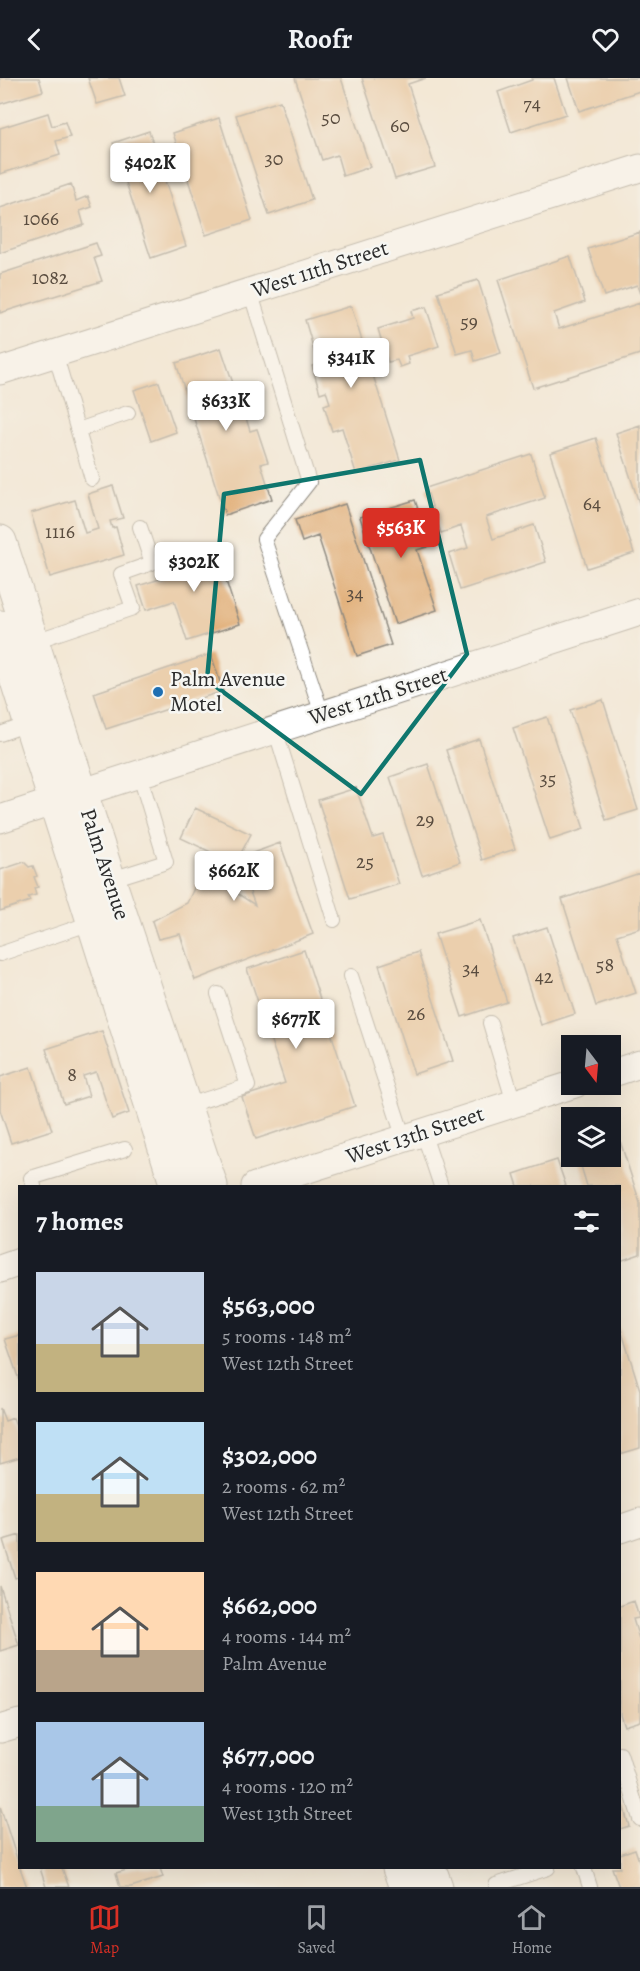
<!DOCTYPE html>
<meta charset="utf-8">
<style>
:root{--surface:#171b24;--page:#242831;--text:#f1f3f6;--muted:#9ea1a6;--line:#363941;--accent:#d93025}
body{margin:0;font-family:Alegreya,serif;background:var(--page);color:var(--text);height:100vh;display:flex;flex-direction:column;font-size:22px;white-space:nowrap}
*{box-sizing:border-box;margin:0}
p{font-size:20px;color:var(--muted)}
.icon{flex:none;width:33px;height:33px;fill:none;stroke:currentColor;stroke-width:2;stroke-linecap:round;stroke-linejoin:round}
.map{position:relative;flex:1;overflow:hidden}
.side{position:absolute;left:18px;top:1107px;width:603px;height:684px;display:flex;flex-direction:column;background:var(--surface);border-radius:0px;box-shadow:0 6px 24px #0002}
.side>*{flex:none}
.needle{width:39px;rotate:164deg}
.controls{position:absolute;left:561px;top:957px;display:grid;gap:12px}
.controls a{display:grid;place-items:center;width:60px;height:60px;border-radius:0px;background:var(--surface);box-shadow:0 6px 24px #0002;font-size:30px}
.price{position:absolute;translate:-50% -51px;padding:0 14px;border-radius:6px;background:#fff;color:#222;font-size:20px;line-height:39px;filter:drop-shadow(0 2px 3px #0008)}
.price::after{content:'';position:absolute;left:50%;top:36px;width:18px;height:14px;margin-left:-9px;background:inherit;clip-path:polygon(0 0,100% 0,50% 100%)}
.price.selected{background:var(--accent);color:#fff}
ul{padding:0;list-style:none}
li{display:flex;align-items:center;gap:18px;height:150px;padding:0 18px}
li span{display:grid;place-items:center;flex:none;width:168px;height:120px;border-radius:0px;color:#555}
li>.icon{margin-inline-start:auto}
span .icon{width:72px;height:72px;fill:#fffc;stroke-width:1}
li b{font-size:26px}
h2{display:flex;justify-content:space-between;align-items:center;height:72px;padding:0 18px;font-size:26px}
header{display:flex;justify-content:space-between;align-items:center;height:78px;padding:0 18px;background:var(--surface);font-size:27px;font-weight:600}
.tab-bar{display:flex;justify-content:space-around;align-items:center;height:84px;border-top:2px solid var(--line);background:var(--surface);font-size:16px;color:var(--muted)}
.tab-bar a{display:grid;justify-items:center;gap:3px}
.tab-bar .selected{color:var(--accent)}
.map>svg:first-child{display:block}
.building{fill:#e2b17c}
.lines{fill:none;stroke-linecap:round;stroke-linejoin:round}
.service-casing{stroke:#8f8a80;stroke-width:16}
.minor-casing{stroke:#8f8a80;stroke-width:29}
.secondary-casing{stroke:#8f8a80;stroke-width:35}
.service{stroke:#fff;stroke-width:14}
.minor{stroke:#fff;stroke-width:27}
.secondary{stroke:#fff;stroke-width:33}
.marked{fill:none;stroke:#0f766e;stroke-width:4.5;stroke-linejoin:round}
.poi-dot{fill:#1f6fb2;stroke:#f6f6f2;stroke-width:2}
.labels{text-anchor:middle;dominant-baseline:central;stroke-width:5;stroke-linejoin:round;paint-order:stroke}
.number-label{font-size:20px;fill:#594c3f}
.street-label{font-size:22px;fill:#2b2b2b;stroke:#f6f6f2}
.poi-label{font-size:22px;fill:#2b2b2b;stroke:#f6f6f2;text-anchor:start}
</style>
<header><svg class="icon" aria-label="back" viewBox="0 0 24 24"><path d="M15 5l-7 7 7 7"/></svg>Roofr<svg class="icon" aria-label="heart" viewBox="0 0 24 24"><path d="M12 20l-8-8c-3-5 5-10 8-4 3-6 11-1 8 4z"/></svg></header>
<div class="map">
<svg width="640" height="1809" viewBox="0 0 640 1809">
<rect width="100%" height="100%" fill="#f6f6f2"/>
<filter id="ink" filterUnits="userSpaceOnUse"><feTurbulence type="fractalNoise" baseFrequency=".0167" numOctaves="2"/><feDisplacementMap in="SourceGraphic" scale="12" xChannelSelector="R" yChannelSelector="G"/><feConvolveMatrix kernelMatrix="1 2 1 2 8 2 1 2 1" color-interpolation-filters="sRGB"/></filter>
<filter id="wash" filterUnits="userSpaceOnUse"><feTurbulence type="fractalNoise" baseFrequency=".008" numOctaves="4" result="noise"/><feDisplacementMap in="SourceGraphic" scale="24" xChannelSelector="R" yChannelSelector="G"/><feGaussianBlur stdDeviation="1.35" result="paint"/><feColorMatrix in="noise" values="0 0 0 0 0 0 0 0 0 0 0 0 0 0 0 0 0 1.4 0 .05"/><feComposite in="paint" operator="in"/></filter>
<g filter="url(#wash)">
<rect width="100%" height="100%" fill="#f3e8d6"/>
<g id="blocks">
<path class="building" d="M0,0H39L43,13L0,26Z
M88,0H119L125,18L97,26Z
M295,0H341L370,89L343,98L337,77L322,82Z
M362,0H426L408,6L435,89L395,101Z
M532,0H554L566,36L511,54L498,14L532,2Z
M568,0H640V13L579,33Z
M280,23L312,122L269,137L236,37Z
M48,35L52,48L65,44L70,59L56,63L60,77L0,96V50Z
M219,40L252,142L206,157L173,55Z
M149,53L186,168L151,180L113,65Z
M71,106L76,123L88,118L92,129L80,133L84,147L0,175V130Z
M640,154V216L637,207L604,218L588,171Z
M96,165L101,178L94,180L102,203L0,235V196Z
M570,178L585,224L554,235L559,251L640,225V276L533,310L498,202Z
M478,202L501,275L475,283L472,272L457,276L438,214Z
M351,228L400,382L356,395L342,350L332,353L324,327L330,325L326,313L320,315L312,288L318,286L305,242Z
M426,229L439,268L407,278L409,286L400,289L397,282L388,284L378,251L413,240L411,233Z
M221,270L236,314L244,311L252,338L246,340L250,353L257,351L268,384L261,386L272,421L225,437L176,285Z
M159,304L176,354L151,363L134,312Z
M640,347V428L616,355Z
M596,360L634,475L587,490L550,375Z
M531,376L545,420L486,439L493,461L534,447L546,484L460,512L449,476L468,470L461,448L441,455L426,410Z
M113,408L123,440L110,443L112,450L116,449L124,477L50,499L31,435L75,422L85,455L98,451L88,416Z
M415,422L430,468L417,472L437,532L395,546L360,439Z
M345,426L391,567L357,578L318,458L302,464L295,442Z
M214,466L240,546L187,563L174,523L146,532L138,508L166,499L161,483Z
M211,576L223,613L106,651L94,615Z
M603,622L638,732L606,742L570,632Z
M547,639L584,751L550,762L513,650Z
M479,661L515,771L482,782L446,672Z
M428,686L460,784L422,797L390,699Z
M356,710L373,760L383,757L399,806L350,821L318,722Z
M195,730L251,756L224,807L255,827L240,788L242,779L280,765L313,856L195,902L180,856L158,861L152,843L187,825L211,774L181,760Z
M24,784L29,789L33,788L37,798L34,799L38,809L34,810L36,817L28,819L30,823L0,833V792Z
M640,795V850L617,857L636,915L596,928L562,821Z
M480,842L507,924L462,939L435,856Z
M547,849L575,936L541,947L513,860Z
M304,872L355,1028L256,1061L242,1019L285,1005L247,891Z
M418,874L453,983L414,996L379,887Z
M102,953L129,1035L112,1041L96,994L83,998L89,1018L64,1026L46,971Z
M31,989L52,1052L11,1065L0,1032V999Z
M620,1063L640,1125V1176L620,1183V1108H587L578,1078H610V1067Z
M557,1082L566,1108H518L514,1096Z
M620,1248L640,1312V1370L620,1376Z
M20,1257V1302H19L5,1261Z
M0,1330L5,1343L13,1340L20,1359V1379L0,1385Z
M20,1457V1499L15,1500L3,1462Z
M0,1508L19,1567L0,1573Z
M634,1523L639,1540L633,1541L640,1564V1643L624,1648L620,1636V1528Z
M621,1721L629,1748L620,1751V1722Z
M0,1728L20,1790L27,1809H0Z
M635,1771L640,1786V1809H619L612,1790H620V1776Z
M40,1790H62L69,1809H46Z
M133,1790H160L163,1799L131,1809H120L116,1795Z"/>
</g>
</g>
<g filter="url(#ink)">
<use href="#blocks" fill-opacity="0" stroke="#8f8a80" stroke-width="1.5"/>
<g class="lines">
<g class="service-casing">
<path id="service" d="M250,213L309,404L264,461L322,636
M55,275L92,401
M78,352L128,335
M32,564L133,530L121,496L152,485L140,449
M275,651L334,842
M0,656L31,645
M109,802L166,784L139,695
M0,876L94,844
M351,898L404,1061
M490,945L514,1025
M185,1028L248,1008L218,916
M423,1054L441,1108
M34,1108L31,1100L125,1071
M620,1676L640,1741
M584,1790L590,1809
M497,1809L496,1807L548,1790"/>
</g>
<g class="minor-casing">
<path id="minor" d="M0,293L640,90
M0,741L640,534
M610,996L640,986
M255,1108L575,1006
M0,1191L20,1184
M620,1451L640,1444
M0,1651L20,1645"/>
</g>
<g class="secondary-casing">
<path id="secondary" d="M0,464L109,802L211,1108
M0,549L177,1108
M399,1790L406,1809
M429,1790L436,1809"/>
</g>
<use href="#service" class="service"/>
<use href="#minor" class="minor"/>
<use href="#secondary" class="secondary"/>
</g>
</g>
<path d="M0 0H640V1809H0ZM420,382L467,576L361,716L207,602L224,416Z" fill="#f3e8d6" fill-opacity=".55" fill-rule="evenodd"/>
<path class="marked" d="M420,382L467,576L361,716L207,602L224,416Z"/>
<circle class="poi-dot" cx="158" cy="614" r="6"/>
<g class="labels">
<g class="number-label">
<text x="532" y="25">74</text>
<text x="331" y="39">50</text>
<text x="400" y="47">60</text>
<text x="274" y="80">30</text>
<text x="41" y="140">1066</text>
<text x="50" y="199">1082</text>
<text x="469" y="243">59</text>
<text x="592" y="425">64</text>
<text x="60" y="453">1116</text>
<text x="355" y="515">34</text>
<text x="548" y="700">35</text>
<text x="425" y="741">29</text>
<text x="365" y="783">25</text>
<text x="605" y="886">58</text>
<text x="471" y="890">34</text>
<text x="544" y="898">42</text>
<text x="416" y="935">26</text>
<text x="72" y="996">8</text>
</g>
<g class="street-label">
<text transform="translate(320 191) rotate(-18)">West 11th Street</text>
<text transform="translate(378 618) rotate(-18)">West 12th Street</text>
<text transform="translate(105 786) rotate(72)">Palm Avenue</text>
<text transform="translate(415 1057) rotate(-18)">West 13th Street</text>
</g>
<g class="poi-label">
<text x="170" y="601">Palm Avenue<tspan x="170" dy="25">Motel</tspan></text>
</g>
</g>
</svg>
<div class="controls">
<a><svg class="needle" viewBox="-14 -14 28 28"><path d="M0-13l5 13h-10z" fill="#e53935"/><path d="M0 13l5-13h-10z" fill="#9ea1a6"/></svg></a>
<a><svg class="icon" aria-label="layers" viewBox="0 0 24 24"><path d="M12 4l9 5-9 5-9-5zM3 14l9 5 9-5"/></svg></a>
</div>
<b class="price" style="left:150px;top:116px">$402K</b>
<b class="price" style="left:351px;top:311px">$341K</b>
<b class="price" style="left:226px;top:354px">$633K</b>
<b class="price selected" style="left:401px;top:481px">$563K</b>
<b class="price" style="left:194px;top:515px">$302K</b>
<b class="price" style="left:234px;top:824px">$662K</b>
<b class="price" style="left:296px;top:972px">$677K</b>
<section class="side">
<h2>7 homes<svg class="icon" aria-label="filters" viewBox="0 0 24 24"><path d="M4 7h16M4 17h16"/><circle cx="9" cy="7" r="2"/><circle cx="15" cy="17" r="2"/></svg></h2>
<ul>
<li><span style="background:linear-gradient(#c9d6e8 60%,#c2b280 0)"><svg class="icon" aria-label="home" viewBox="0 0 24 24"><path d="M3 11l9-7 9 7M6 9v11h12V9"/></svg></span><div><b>$563,000</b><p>5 rooms · 148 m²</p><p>West 12th Street</p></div></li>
<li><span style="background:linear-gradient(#bfe0f5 60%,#c2b280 0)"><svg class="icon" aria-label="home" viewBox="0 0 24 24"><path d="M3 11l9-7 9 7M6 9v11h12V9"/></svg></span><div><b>$302,000</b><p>2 rooms · 62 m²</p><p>West 12th Street</p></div></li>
<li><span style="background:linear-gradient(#ffd9b3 65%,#b9a48a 0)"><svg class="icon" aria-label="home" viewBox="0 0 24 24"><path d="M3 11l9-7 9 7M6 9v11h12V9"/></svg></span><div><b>$662,000</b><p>4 rooms · 144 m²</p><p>Palm Avenue</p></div></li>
<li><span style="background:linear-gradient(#a9c7e8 70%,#7fa58c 0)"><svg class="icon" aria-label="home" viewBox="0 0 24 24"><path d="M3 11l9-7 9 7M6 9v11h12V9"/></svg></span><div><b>$677,000</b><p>4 rooms · 120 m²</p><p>West 13th Street</p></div></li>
</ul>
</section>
</div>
<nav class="tab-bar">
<a class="selected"><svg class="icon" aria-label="map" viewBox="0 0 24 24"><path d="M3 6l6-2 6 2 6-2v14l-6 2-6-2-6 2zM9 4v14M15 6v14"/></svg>Map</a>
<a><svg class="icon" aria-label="saved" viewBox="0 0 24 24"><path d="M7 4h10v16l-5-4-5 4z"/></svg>Saved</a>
<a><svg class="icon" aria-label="home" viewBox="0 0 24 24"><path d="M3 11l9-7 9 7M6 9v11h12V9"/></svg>Home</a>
</nav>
